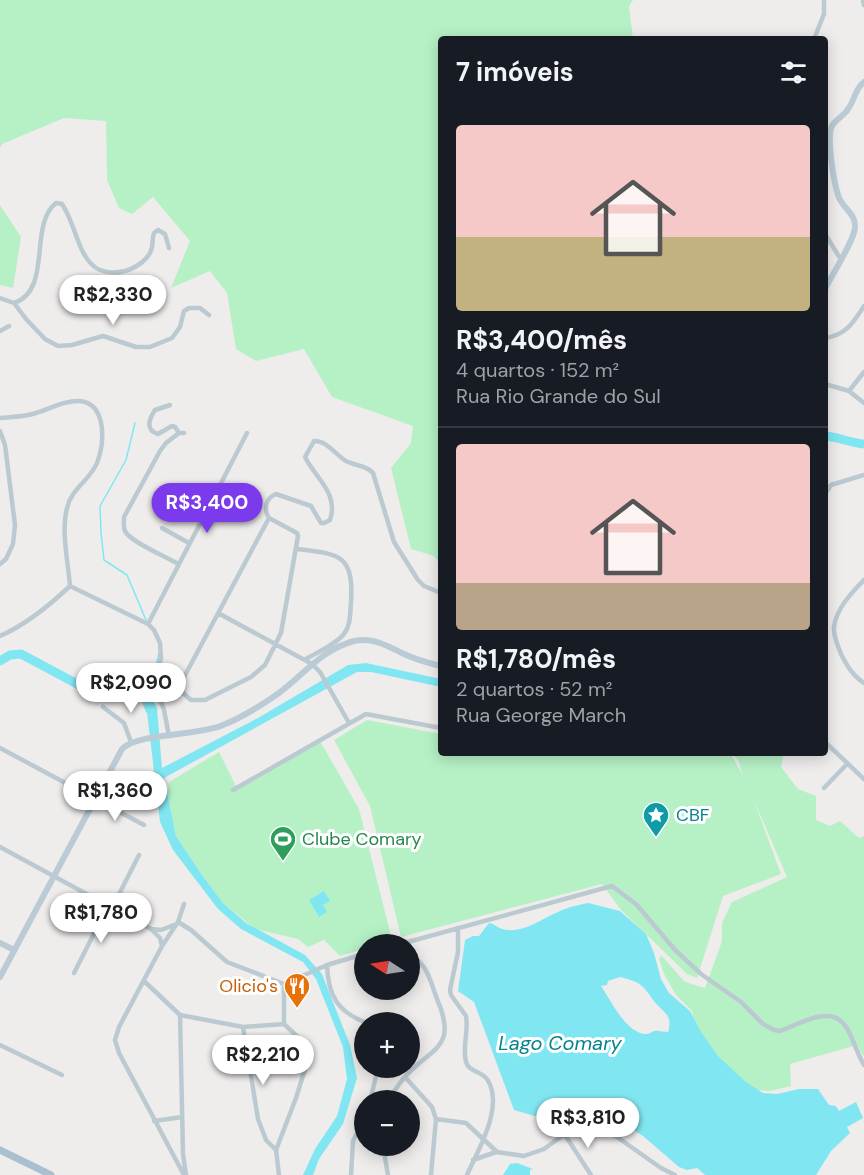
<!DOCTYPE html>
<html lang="pt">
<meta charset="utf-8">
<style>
:root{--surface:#171b24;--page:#20242c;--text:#f1f3f6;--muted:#9ea1a6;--line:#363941;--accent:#7c3aed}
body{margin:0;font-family:"DM Sans",sans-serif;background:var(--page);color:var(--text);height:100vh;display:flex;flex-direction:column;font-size:22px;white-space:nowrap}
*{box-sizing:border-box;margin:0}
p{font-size:20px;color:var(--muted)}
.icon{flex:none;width:33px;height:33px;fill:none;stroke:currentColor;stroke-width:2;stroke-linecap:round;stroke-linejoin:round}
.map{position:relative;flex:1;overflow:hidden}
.details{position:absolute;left:438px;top:36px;width:390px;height:720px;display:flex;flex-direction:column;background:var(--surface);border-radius:6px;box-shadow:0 3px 15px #0003}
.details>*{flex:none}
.needle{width:39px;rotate:282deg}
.buttons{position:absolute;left:354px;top:934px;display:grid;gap:12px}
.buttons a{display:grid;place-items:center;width:66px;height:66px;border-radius:50%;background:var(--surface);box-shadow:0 3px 15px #0003;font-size:30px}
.price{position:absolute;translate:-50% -51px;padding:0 14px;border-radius:21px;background:#fff;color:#222;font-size:20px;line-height:39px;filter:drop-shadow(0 2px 3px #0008)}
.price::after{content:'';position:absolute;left:50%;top:36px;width:18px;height:14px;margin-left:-9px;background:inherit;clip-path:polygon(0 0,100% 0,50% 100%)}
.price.current{background:var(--accent);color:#fff}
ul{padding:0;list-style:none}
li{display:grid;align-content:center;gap:12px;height:318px;padding:0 18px}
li+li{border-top:2px solid var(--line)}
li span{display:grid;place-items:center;height:186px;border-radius:6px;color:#555}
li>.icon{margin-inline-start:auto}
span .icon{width:108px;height:108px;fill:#fffc;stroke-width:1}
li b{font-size:26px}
h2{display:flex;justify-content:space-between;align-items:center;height:72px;padding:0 18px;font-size:26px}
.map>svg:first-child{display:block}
.green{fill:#b6f1c6}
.water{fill:#80e7f2;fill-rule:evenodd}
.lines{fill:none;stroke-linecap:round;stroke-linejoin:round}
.stream{stroke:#80e7f2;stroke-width:1.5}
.river{stroke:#80e7f2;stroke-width:9}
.street{stroke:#bbc9d0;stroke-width:4.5}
.secondary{stroke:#bbcbd5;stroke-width:6}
.primary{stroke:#aac0ce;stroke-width:7}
.labels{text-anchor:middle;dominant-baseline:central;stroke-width:6;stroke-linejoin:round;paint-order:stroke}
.culture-label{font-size:18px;fill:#0d838f;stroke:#fff;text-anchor:start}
.leisure-label{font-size:18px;fill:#27864d;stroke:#fff;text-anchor:start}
.food-label{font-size:18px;fill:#c56008;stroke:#fff;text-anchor:end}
.water-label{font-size:20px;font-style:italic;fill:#05838f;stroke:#fff}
</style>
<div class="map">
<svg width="864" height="1175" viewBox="0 0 864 1175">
<rect width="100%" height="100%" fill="#efecec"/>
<path class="green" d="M0,0H633L629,6L633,39H441V565L434,556L411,549L391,468L411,443L413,426L332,397L304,349L256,361L236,349L227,293L210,271L171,288L190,241L153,197L132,214L119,208L107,180L106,121L64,118L2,144L0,148Z
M0,205L21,237L13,288L0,285Z
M367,720L441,734V753H730L743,775L738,760L731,753H784L781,767L798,789L816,796V820L830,826L840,821L859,838L864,836V1057L857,1045L790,1064L791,1086L770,1091L757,1090L741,1081L712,1055L697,1032L692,1011L676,995L664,974L659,959L661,955L685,982L705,988L722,941V923L732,902L787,877L753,798L781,874L723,896L697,978L687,974L621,910L602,884L401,937L370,806L334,740Z
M320,741L359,809L392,940L375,945H364V949L340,956L324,940L308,947L298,939L255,929L223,903L202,875L176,836L167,795L169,782L219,752L237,788Z"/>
<path class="water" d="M366,663L441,679V687L371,672H357L164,778L176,836L202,875L223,903L246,923L305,955L322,974L350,1045L357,1078L343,1124L319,1159L313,1175H303L315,1149L337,1116L347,1079L343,1047L316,979L303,962L241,929L218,909L173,850L160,822L147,712L143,700L151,697L157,708L162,768L258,718L348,665Z
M324,891L330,901L323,905L327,912L319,917L309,900Z
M588,903L620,911L646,934L654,953L661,979L669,993L690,1011L701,1032L718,1056L746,1082L763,1093L777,1094L799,1089H818L829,1105L836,1106L839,1111L856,1102L863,1118L847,1127L850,1133L831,1151L816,1175H705L697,1168L687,1170L679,1167L643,1136L596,1107L578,1106L545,1119L514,1110L474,1002L458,991L465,940L473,936H479L489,923C495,924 496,927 502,929C524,935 545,916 565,909C572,906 580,905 588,903ZM620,977C624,978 629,979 633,981C642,983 649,994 653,1000C661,1011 674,1014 668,1032C663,1032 658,1030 654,1031C649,1033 650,1034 645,1034C626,1033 610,999 601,986L607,985L608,981Z
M517,1163L533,1169L530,1170V1175H503L510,1164Z"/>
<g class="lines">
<path class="stream" d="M135,423L126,460L100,506L101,533L104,560L127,575L146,620
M156,666L159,653
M142,690L152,685"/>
<path class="river" d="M825,436C839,437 850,443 864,444
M0,661L10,655L21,654L81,686L124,691L142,690L150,710"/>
<path class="street" d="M863,0L864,5
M814,39L824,14V0
M825,234L840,258
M0,298L14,303L26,319L45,339L58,346L72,345L103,336L136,347H150L172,338L180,327L184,311L189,308H200L209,315
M14,303C53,290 28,225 56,203L62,204C81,232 78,282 125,271C136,268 150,259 152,247C153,242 152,238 154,233L158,230L165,234L169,248
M0,331L9,326
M825,338C846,335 853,323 864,306
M825,384L849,391L864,403
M849,391L864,372
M170,405L155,410C149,419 145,430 158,434L172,426L175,427L179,433
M0,418C12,417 24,417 36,413C50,409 65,400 80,401C107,404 105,444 97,463C90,480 71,489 67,508C61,532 68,561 70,586C50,605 25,625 0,636
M0,431L5,445L15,525L13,544L6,559L0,564
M825,494L831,485L864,475
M269,518L297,533L298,536L281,633L265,665L251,677L205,700H191L182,692L183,679Z
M269,518C263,509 266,498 276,494L311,506L321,523H324L330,520C339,493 316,479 305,457L314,441C326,440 336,455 346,461C355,466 366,465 373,473L394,542L418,580L424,586L441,593
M162,528L189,543
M297,549C339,554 354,554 351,602C350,613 351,625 344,634C335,645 318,652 306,659
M178,564C167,557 130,542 125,531C123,527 124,522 124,517L160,451L166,443L179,433H184
M864,580C852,592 836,609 834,627C833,636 838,646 841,654C847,666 853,676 864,683
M70,586L148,624L154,630L160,643L161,658L154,683L164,710L169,736
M218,613L312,664L320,672L349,723
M148,624L247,433
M103,707L124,723L131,742
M825,742L864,779
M0,748L144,825
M824,788L847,764
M233,790L366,714L441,728
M0,847L151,929L160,938L162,946
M112,908L139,855
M178,922L184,904
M458,928V952L450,990L451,995L466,1016C469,1031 462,1046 466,1062C469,1072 481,1071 487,1079C505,1106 478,1150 467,1175
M151,929L161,930L174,925
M397,945L612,886L637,905L675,950L701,974L741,1002L763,1024L774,1030L780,1031C798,1025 831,1003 846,1027C853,1038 857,1053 864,1065
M327,965C328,995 337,1012 367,1023
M74,973L108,906
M144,981L180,1015L243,1027L284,1024
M284,984L327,965L364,954
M180,1015L183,1154L186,1175
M284,1024V984
M243,1027L258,1119L266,1140L276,1150
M0,1045L62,1075
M405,1077L432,1107L436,1119L466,1123L497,1152L524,1156L544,1149L580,1123H594L607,1130L661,1168L675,1175
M370,1101L378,1068
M389,1101C393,1093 398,1085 404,1078C430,1047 459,1050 437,999C433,989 430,975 423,966C419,961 414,957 410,953
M154,1121L182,1117
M565,1135L591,1175
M383,1146L388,1175
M473,1160L496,1152
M184,1175L119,1053L115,1040L119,1027L162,946L178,922L191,930L227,962L284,984
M279,1175L276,1150L296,1098L306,1066L303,1046L300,1039L284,1024
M351,1175L353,1141L364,1119
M431,1175L436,1119"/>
<path class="secondary" d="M825,289C832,275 855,239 855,227C856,213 841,207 838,195C834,182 826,137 832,126C836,119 844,116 848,109C855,100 854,90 864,82
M0,943L14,950
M0,977L122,749C137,733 198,736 223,725C243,717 262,705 279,693C304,674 323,649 354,641C372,637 386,645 402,653C414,659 428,663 441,666"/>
<path class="primary" d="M0,1150L51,1175"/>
</g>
<defs>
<g id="sight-pin" transform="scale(1.35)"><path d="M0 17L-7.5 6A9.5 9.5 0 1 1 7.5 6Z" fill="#0f9aa8" stroke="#fff"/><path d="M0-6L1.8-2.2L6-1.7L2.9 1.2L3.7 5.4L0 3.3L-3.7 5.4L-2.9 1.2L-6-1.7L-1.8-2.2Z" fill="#fff"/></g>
<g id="stadium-pin" transform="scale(1.35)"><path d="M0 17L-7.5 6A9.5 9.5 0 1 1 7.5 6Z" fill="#2e9e5b" stroke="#fff"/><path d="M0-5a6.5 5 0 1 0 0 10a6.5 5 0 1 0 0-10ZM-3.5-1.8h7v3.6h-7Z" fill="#fff"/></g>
<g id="restaurant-pin" transform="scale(1.35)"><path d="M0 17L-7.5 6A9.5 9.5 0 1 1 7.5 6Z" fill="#e8710a" stroke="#fff"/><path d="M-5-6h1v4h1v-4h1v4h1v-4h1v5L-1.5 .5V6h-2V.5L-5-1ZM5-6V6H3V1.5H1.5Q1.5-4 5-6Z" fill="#fff"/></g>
</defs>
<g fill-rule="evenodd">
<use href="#sight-pin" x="656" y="815"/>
<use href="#stadium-pin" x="283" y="839"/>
<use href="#restaurant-pin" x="297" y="986"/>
</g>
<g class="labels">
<g class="culture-label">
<text x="676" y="815">CBF</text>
</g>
<g class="leisure-label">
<text x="302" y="839">Clube Comary</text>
</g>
<g class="food-label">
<text x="278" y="986">Olicio's</text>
</g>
<g class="water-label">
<text x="560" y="1043">Lago Comary</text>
</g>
</g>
</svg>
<div class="buttons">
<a><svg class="needle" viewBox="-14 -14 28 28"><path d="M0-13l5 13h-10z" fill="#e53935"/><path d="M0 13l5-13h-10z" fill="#9ea1a6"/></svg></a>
<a>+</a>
<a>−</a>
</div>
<b class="price" style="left:113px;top:326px">R$2,330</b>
<b class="price current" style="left:207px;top:534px">R$3,400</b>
<b class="price" style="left:131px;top:714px">R$2,090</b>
<b class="price" style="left:115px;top:822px">R$1,360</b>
<b class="price" style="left:101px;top:944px">R$1,780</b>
<b class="price" style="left:263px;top:1086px">R$2,210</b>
<b class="price" style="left:588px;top:1149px">R$3,810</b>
<section class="details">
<h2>7 imóveis<svg class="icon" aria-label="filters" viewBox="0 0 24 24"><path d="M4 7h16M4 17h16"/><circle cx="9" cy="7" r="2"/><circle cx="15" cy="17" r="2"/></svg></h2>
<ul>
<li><span style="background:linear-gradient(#f6c9c9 60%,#c2b280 0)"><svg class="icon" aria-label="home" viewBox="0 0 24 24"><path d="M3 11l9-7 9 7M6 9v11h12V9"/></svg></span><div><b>R$3,400/mês</b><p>4 quartos · 152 m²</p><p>Rua Rio Grande do Sul</p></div></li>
<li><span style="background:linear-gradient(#f6c9c9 75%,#b9a48a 0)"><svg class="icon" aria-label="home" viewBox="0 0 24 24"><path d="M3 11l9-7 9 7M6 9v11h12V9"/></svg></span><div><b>R$1,780/mês</b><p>2 quartos · 52 m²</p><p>Rua George March</p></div></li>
</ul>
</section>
</div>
